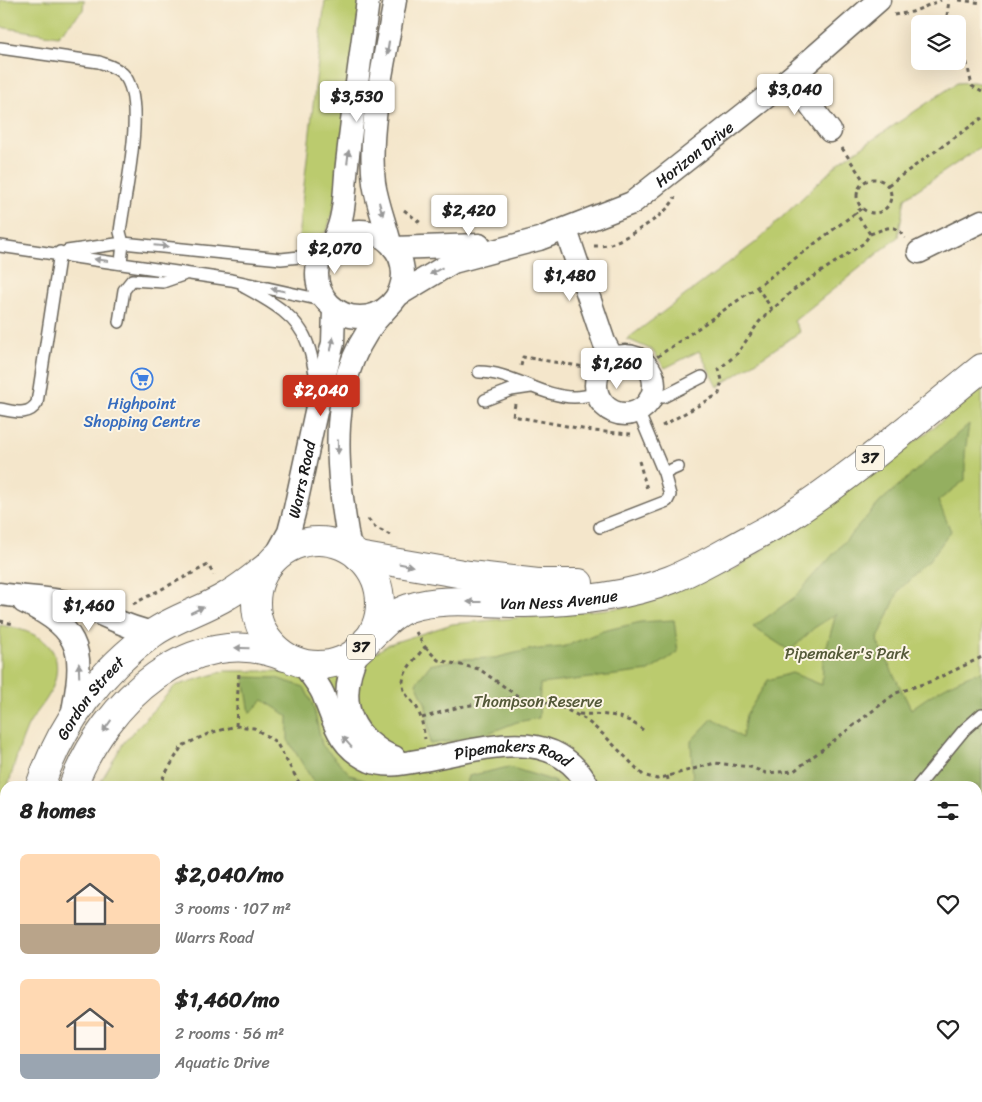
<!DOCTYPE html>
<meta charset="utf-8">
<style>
:root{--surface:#fff;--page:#f2f2f2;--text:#222;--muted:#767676;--accent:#c8321e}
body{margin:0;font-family:Sriracha,sans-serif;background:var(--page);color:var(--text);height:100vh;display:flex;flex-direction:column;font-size:19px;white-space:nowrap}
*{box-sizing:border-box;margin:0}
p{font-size:16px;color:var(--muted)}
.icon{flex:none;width:28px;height:28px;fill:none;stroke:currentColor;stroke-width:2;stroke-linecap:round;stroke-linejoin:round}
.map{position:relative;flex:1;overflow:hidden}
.details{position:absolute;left:0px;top:781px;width:982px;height:321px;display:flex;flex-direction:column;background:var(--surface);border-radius:15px 15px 0 0;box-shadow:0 5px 20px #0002}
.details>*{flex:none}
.controls{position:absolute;left:911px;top:15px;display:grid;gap:10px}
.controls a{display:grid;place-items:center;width:55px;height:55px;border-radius:8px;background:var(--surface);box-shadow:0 5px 20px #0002;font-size:25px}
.price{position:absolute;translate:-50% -42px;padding:0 11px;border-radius:5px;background:#fff;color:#222;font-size:16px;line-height:32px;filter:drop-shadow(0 1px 2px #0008)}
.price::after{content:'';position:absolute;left:50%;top:30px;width:15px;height:11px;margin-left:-8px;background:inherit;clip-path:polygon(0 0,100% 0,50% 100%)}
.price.selected{background:var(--accent);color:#fff}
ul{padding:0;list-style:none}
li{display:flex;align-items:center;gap:15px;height:125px;padding:0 20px}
li span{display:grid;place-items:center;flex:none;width:140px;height:100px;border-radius:8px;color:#555}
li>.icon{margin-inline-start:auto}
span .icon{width:60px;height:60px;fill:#fffc;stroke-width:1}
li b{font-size:21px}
h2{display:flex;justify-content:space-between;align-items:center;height:60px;padding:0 20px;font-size:21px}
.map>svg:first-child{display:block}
.green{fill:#bbcb6e;stroke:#6c7445}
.forest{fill:#94af61;stroke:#58663e}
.water{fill:#66addc;stroke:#41647c}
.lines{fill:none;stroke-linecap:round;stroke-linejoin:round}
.lane-casing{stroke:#686359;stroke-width:14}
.street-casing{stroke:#686359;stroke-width:25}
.primary-casing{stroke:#686359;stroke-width:30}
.path{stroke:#686359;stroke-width:3;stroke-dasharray:4 4;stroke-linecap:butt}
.lane{stroke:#fff;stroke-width:11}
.street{stroke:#fff;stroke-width:22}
.primary{stroke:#fff;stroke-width:28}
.oneway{fill:#999}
.labels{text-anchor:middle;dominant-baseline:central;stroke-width:4;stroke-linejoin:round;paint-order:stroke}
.shield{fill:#fcf5e5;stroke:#5f5d58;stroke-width:1}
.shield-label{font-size:15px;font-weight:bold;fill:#1c1c1c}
.street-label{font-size:16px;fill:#1c1c1c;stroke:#fcf5e5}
.shop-label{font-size:16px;fill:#366cbe;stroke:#fcf5e5}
.park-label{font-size:16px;fill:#545939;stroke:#fcf5e5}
</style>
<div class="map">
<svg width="982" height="1102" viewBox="0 0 982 1102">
<rect width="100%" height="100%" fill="#fcf5e5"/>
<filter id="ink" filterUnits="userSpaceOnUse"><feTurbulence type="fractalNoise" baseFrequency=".02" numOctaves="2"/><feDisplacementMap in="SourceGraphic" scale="10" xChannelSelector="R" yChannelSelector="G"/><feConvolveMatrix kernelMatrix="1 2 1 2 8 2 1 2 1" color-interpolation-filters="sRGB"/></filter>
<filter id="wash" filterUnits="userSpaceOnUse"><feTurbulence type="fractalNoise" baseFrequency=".0096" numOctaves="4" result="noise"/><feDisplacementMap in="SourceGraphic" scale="20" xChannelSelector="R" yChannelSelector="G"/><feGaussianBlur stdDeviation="1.12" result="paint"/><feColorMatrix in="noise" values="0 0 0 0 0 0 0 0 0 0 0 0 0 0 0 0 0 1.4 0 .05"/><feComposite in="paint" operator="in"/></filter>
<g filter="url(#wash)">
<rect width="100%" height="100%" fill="#f4e6cb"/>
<path class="green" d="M0,0H84L83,10L58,36L0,27Z
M325,0H360L337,196L327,231L307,245H300L299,229Z
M973,82L982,84V146L905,198L898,237L794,321L800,332L718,387L699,351L665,368L652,350L627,339L755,243L841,161L957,83Z
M982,389V1102H97L96,1098H978V786H98L124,742L175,686L225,671H279L338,677L389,644L452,624L628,607L735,569L921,437Z
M0,625C36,631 69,645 52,689C46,703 34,714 27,728C19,746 14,767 8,786H5L0,831Z
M0,853L5,903V1098H26V1102H0Z"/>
<path class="forest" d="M969,424L965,453V480L938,501L951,531L929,561L899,590L877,641L911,709C933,693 955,679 982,671V845L978,849V786H693L691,741L713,718L742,738L746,715L768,680L792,673L822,685L823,660L836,614L814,628L790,651L753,627L795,597L881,501Z
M674,620L678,652L649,671L540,684L539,718L517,722L478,737L430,744L426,705L416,683L430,665L460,659L495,658L528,650L563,647L603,631L641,622Z
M244,677L276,678L304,687L313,705L322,745L351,775L379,786H316L288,740V716L263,700L250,713Z
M509,767L554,781L557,786H466L469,776Z
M979,1016L982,1017V1060L978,1051Z
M107,1098H163V1102H107Z
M303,1098H408L406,1102H303Z"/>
<path class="water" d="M982,852V996L978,994V855Z"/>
</g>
<g filter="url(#ink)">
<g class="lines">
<g class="lane-casing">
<path id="lane" d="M0,48L99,62C107,65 116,67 123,74C148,99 124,197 120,232L123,243L121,263
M0,246L231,280L326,301
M67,251L123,243L281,259L309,256L325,247
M244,287C268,300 299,316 308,345C313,358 314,372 318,386
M119,322L124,290L132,280L163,282L183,275
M479,372C512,372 541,397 574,397C582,397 591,395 598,393
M652,394L663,397L702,377
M485,400L511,390L531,387
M0,409C14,411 28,417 37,403L60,252
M664,473L678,467
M600,527L667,501L670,495L664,473L638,411
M918,786L964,730L982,714
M801,1098L817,1102
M933,1098V1102"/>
</g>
<g class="street-casing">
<g id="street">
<path d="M790,78L830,131"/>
<path d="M566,230L604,342L613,359"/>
<circle cx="360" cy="274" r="43"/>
<path d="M334,239C346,214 344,190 347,164C353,109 361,55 368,0"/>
<path d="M390,243C385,223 377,203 374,183C367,128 386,55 395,0"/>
<path d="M394,248L479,245"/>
<path d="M919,252L982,221"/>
<path id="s1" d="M398,295L453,262L539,239L632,203L790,78L879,0"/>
<circle cx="625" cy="385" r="29"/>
<path d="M350,550C336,470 323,373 386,309"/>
<path id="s2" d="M274,559L289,532L294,513L320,393L333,343L334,309"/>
<path d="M0,594C23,598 47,597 70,603C101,611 121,627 154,633"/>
<path d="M24,602C85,631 84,655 72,716"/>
<path d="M359,649C344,681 340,716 368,741C376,748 384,754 394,757"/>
<path id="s3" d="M302,663C309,673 318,683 323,694C334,722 339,747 370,761C387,768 405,763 423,760C480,750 554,722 588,786"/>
</g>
</g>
<g class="primary-casing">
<g id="primary">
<circle cx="318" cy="603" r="62"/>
<path d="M358,556L469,575L538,583H579"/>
<path id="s4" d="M367,640C380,629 392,613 409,608C446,596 487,604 525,603C572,602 626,597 670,580C698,569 722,554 748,540C760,533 773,527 784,520C854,475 917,420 982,368"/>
<path id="s5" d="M40,786C61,724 100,671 153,633C176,617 204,610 228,595C242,587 255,576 268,566"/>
<path d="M73,786C104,703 192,619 285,657"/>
<path d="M51,1098L52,1102"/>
<path d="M73,1098L74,1102"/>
</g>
</g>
<path class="path" d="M959,0L982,3
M894,15L912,12L941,0
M946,24L949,0
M958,50L965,55L972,86L982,92
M842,148L864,181
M857 196a17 17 0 1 1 34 0a17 17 0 1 1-34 0Z
M888,185L982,118
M404,210L422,224
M870,234C886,229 895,221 905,238
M594,246C600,246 607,246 613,243C631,235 668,215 675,197
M757,287L772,309
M630,345L640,349L654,359L757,287L862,208
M654,359L666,377
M521,366L523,357L585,367L591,362
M515,404L513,416L593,431L631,434
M662,426L719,394L722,380L719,369L737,354L759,322L792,291L864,243L870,234L855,212
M639,461L647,489
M368,519L375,527L390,535
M133,604L208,565L214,575
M0,621L14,624
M416,632L425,647C417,657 402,671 403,684C403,695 412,700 417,708C422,718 423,728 425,739
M425,647L438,660L479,669L519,697L557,705L585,719L605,736L643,775L657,779L715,763L750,767L766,773L794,771L896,693L932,681L982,657
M579,714C606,715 621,712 643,730
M422,718L459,707L519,697
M236,726L239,671
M667,776L670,786
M158,786L182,746L210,733L236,726L254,728L276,742L301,786
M978,1095L982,1098
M429,1102L431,1098
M966,1102L969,1098"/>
<use href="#lane" class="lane"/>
<use href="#street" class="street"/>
<use href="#primary" class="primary"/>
</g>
<defs><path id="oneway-solid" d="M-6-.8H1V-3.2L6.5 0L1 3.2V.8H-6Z" transform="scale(1.25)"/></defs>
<g class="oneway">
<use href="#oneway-solid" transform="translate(388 48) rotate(99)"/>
<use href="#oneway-solid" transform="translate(348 157) rotate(-83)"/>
<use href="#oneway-solid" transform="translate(381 209) rotate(74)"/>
<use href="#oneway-solid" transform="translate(161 246) rotate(5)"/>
<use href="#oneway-solid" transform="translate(101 260) rotate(-173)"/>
<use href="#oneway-solid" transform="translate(436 271) rotate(151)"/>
<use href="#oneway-solid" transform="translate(278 290) rotate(-168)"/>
<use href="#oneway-solid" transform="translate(332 344) rotate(-80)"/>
<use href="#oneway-solid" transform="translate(338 447) rotate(89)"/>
<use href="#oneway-solid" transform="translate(406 565) rotate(11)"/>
<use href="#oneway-solid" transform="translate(474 602) rotate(-180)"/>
<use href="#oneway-solid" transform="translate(197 610) rotate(-25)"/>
<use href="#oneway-solid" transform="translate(242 648) rotate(-179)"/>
<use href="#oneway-solid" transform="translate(79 670) rotate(-92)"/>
<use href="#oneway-solid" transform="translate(107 726) rotate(125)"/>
<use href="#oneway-solid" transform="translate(347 742) rotate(-131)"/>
</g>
</g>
<defs>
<g id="supermarket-ring" transform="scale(1.125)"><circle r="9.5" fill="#fcf5e5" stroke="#3f7fe0" stroke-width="1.5"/><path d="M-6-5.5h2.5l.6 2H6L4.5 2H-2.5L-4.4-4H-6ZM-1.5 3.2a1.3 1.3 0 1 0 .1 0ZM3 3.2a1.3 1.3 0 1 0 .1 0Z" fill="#3f7fe0"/></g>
</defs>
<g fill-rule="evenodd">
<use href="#supermarket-ring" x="142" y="379"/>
</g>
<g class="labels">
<g class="shield">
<rect x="856" y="445.5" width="28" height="25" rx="4"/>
<rect x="347" y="634.5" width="28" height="25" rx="4"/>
</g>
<g class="shield-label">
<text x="870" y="458">37</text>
<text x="361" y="647">37</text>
</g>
<g class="street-label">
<text stroke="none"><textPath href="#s1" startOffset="332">Horizon Drive</textPath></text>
<text stroke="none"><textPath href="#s2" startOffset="85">Warrs Road</textPath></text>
<text stroke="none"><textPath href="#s4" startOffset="204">Van Ness Avenue</textPath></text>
<text stroke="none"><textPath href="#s5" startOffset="102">Gordon Street</textPath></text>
<text stroke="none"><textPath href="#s3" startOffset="268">Pipemakers Road</textPath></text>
</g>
<g class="shop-label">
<text x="142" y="403">Highpoint<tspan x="142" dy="18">Shopping Centre</tspan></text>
</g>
<g class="park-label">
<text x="847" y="653">Pipemaker's Park</text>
<text x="538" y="701">Thompson Reserve</text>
</g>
</g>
</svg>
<div class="controls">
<a><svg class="icon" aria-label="layers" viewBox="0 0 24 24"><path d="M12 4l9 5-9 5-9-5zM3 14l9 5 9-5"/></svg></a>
</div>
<b class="price" style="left:795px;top:116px">$3,040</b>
<b class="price" style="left:357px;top:123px">$3,530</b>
<b class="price" style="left:469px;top:237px">$2,420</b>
<b class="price" style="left:335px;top:275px">$2,070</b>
<b class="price" style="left:570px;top:302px">$1,480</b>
<b class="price" style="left:617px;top:390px">$1,260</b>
<b class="price selected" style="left:321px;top:417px">$2,040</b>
<b class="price" style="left:89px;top:632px">$1,460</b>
<section class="details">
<h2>8 homes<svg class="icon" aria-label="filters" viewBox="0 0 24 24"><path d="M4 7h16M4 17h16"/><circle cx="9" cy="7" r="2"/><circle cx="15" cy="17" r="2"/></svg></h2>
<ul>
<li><span style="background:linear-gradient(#ffd9b3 70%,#b9a48a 0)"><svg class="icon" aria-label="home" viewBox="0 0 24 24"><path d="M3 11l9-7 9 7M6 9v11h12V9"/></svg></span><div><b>$2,040/mo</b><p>3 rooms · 107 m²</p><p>Warrs Road</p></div><svg class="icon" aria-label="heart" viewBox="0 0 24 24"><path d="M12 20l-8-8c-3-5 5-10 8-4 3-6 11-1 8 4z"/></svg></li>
<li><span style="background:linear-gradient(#ffd9b3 75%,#9aa5b1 0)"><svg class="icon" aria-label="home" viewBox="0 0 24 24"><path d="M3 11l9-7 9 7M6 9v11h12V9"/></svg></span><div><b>$1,460/mo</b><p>2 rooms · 56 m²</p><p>Aquatic Drive</p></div><svg class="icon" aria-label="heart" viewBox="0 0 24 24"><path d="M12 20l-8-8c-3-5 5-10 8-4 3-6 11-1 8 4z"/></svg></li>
</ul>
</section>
</div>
